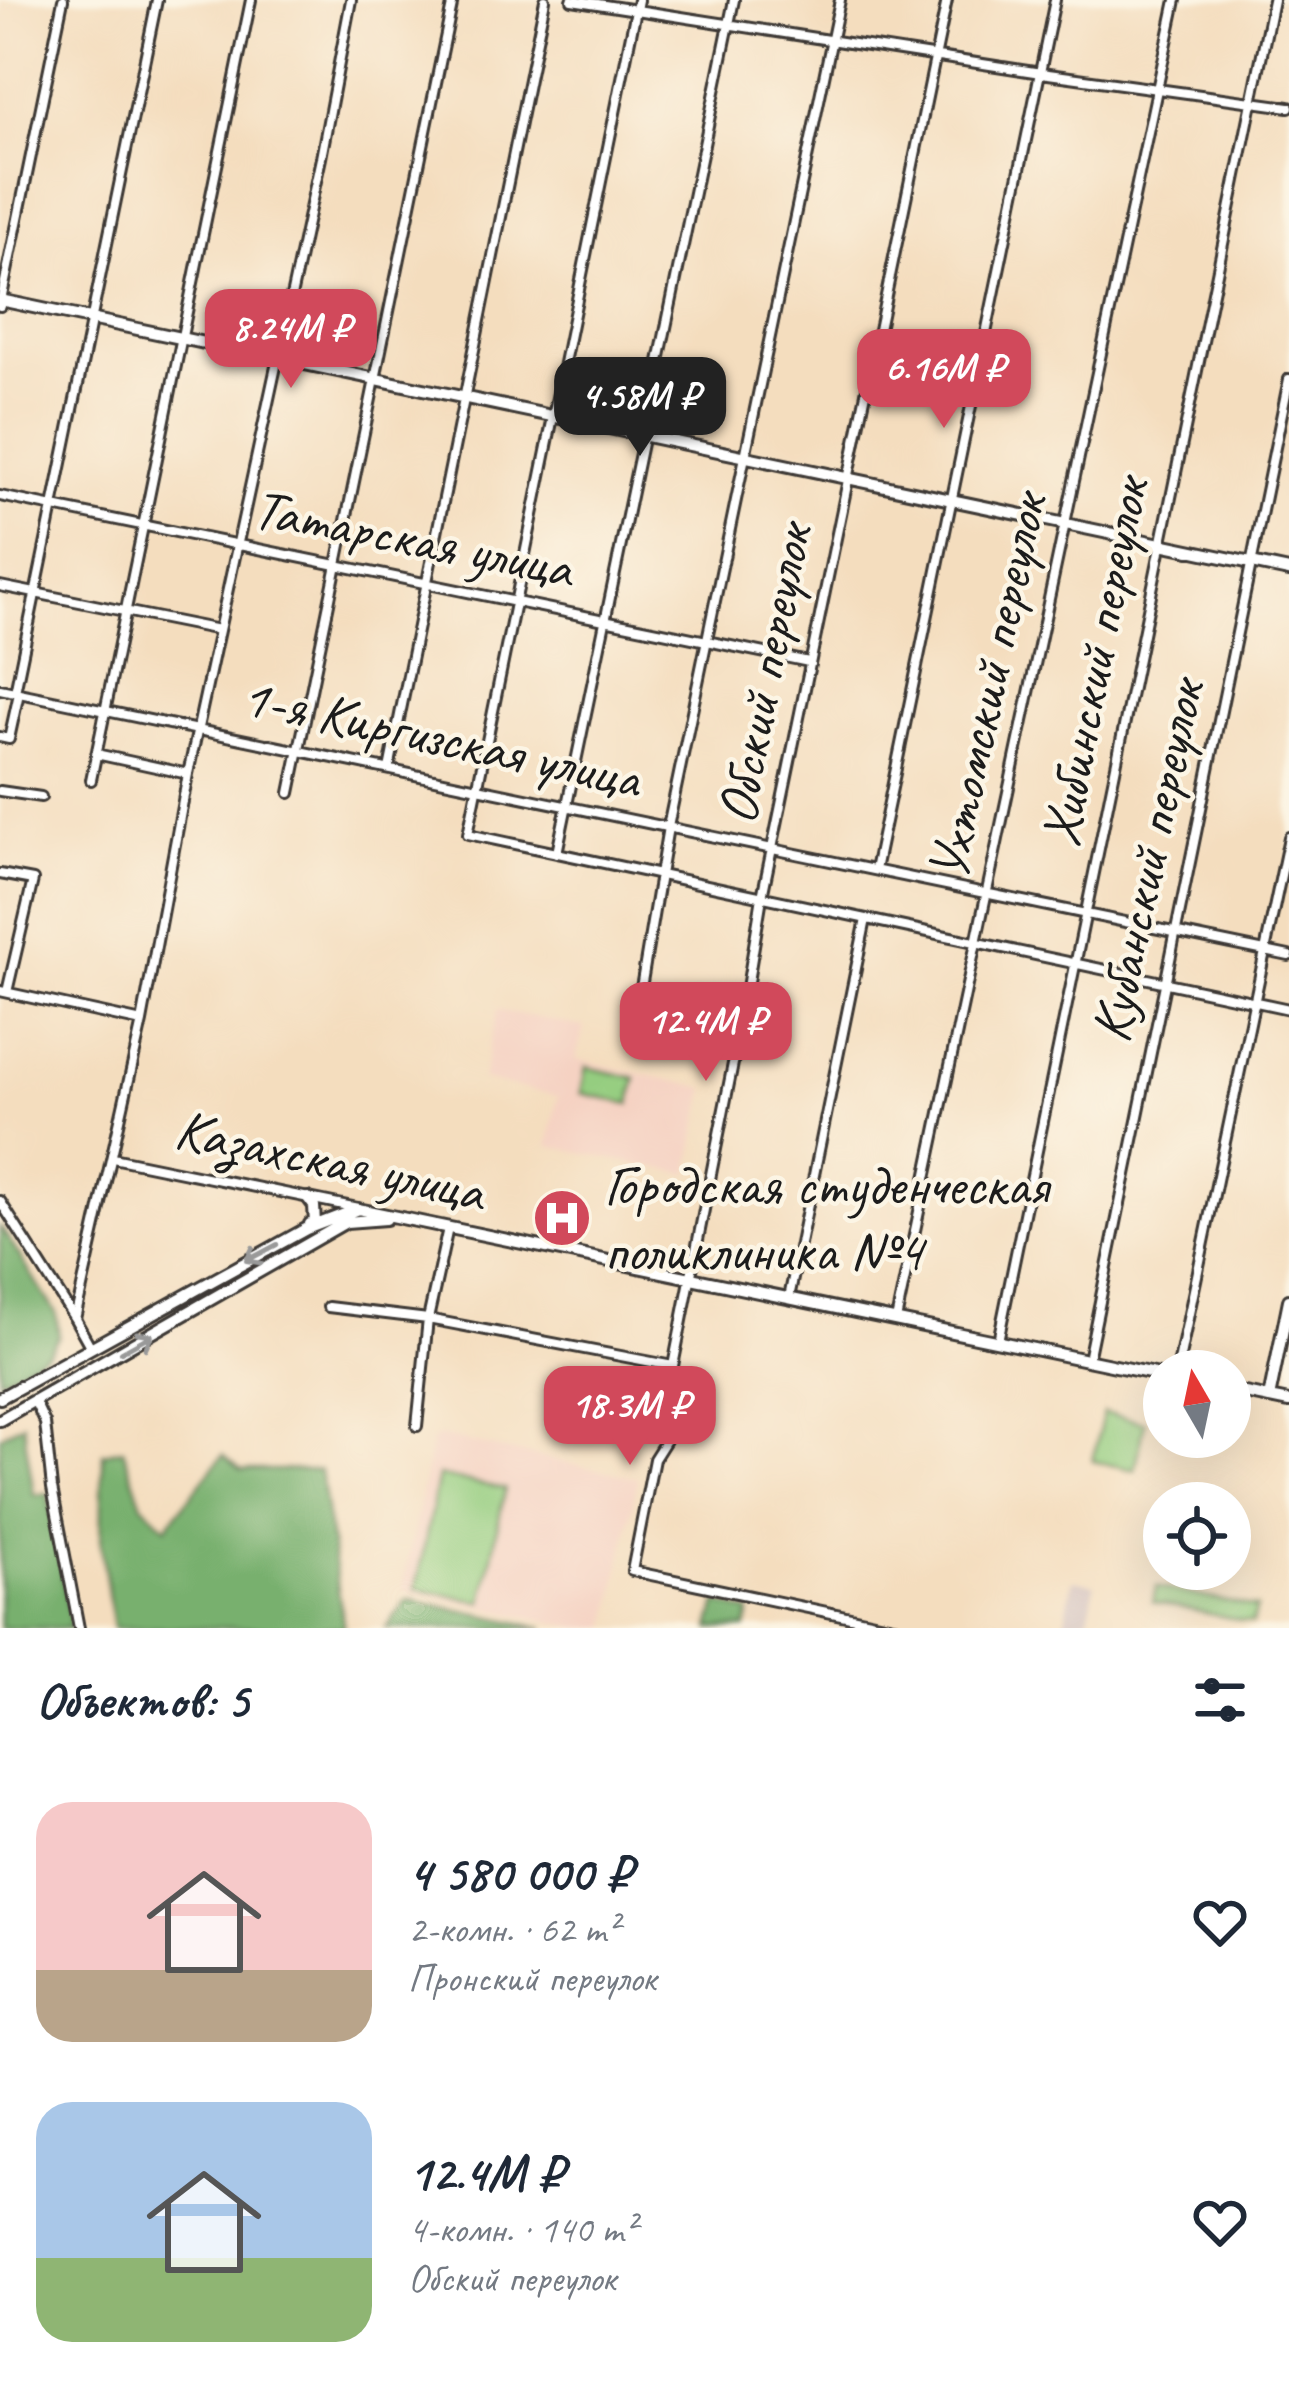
<!DOCTYPE html>
<html lang="ru">
<meta charset="utf-8">
<style>
:root{--surface:#fff;--page:#f2f2f3;--text:#1f2937;--muted:#747a83;--accent:#d1495b}
body{margin:0;font-family:Caveat,sans-serif;background:var(--page);color:var(--text);height:100vh;display:flex;flex-direction:column;font-size:45px;white-space:nowrap}
*{box-sizing:border-box;margin:0}
p{font-size:39px;color:var(--muted)}
.icon{flex:none;width:66px;height:66px;fill:none;stroke:currentColor;stroke-width:2;stroke-linecap:round;stroke-linejoin:round}
.map{position:relative;height:1628px;overflow:hidden}
.sheet{display:flex;flex-direction:column;background:var(--surface);flex:1}
.sheet>*{flex:none}
.needle{width:78px;rotate:351deg}
.buttons{position:absolute;left:1143px;top:1350px;display:grid;gap:24px}
.buttons a{display:grid;place-items:center;width:108px;height:108px;border-radius:50%;background:var(--surface);box-shadow:0 12px 48px #0002;font-size:60px}
.price{position:absolute;translate:-50% -102px;padding:0 27px;border-radius:24px;background:var(--accent);color:#fff;font-size:39px;line-height:78px;filter:drop-shadow(0 3px 6px #0008)}
.price::after{content:'';position:absolute;left:50%;top:72px;width:36px;height:27px;margin-left:-18px;background:inherit;clip-path:polygon(0 0,100% 0,50% 100%)}
.price.on{background:#222;color:#fff}
ul{padding:0;list-style:none}
li{display:flex;align-items:center;gap:36px;height:300px;padding:0 36px}
li span{display:grid;place-items:center;flex:none;width:336px;height:240px;border-radius:36px;color:#555}
li>.icon{margin-inline-start:auto}
span .icon{width:144px;height:144px;fill:#fffc;stroke-width:1}
li b{font-size:51px}
h2{display:flex;justify-content:space-between;align-items:center;height:144px;padding:0 36px;font-size:51px}
.map>svg:first-child{display:block}
.built{fill:#f5d2c2}
.industrial{fill:#d1bfbd}
.green{fill:#95cd80;stroke:#58744e;stroke-width:3}
.forest{fill:#78b06e;stroke:#4a6645;stroke-width:3}
.lines{fill:none;stroke-linecap:round;stroke-linejoin:round}
.street-casing{stroke:#3c3934;stroke-width:14}
.secondary-casing{stroke:#3c3934;stroke-width:16}
.street{stroke:#fff;stroke-width:8}
.secondary{stroke:#fff;stroke-width:10}
.oneway{stroke:#999}
.labels{text-anchor:middle;dominant-baseline:central;stroke-width:9;stroke-linejoin:round;paint-order:stroke}
.street-label{font-size:57px;fill:#1c1c1c;stroke:#fcf5e5}
.poi-label{font-size:57px;fill:#1c1c1c;stroke:#fcf5e5;text-anchor:start}
</style>
<div class="map">
<svg width="1289" height="1628" viewBox="0 0 1289 1628">
<rect width="100%" height="100%" fill="#fcf5e5"/>
<filter id="ink" filterUnits="userSpaceOnUse"><feTurbulence type="fractalNoise" baseFrequency=".00833" numOctaves="2"/><feDisplacementMap in="SourceGraphic" scale="24" xChannelSelector="R" yChannelSelector="G"/><feConvolveMatrix kernelMatrix="1 2 1 2 8 2 1 2 1" color-interpolation-filters="sRGB"/></filter>
<filter id="wash" filterUnits="userSpaceOnUse"><feTurbulence type="fractalNoise" baseFrequency=".004" numOctaves="4" result="noise"/><feDisplacementMap in="SourceGraphic" scale="48" xChannelSelector="R" yChannelSelector="G"/><feGaussianBlur stdDeviation="2.7" result="paint"/><feColorMatrix in="noise" values="0 0 0 0 0 0 0 0 0 0 0 0 0 0 0 0 0 1.4 0 .05"/><feComposite in="paint" operator="in"/></filter>
<g filter="url(#wash)">
<rect width="100%" height="100%" fill="#f4ddbe"/>
<path class="built" d="M497,1010L584,1027L576,1059L706,1088L689,1174L548,1146L558,1096L482,1080Z
M439,1436L638,1478L608,1628H580L402,1590L432,1440Z"/>
<path class="industrial" d="M1073,1580L1095,1584L1086,1628H1063Z"/>
<path class="green" d="M586,1067L636,1078L631,1104L581,1093Z
M1103,1413L1145,1422L1135,1470L1093,1461Z
M438,1476L505,1489L483,1602L416,1589Z
M1156,1587L1256,1608L1252,1623L1153,1602Z"/>
<path class="forest" d="M0,1226L56,1313L59,1336L48,1352L0,1380Z
M23,1423L34,1495L48,1493L71,1628H0V1436Z
M123,1449L142,1504L166,1527L223,1455L242,1470H320L344,1628H113L101,1545L103,1453Z
M407,1599L545,1628H386Z
M717,1603L750,1612L746,1628H710Z"/>
</g>
<g filter="url(#ink)">
<g class="lines">
<g class="street-casing">
<path id="street" d="M572,0L1041,73L1289,107
M638,0L468,834L1289,1009
M0,306L63,0
M0,496L809,662
M0,586L219,630
M0,689L1289,956
M15,692L157,0
M0,737L9,739L19,693
M96,754L188,774
M389,769L545,0
M91,780L251,0
M0,791L41,797
M290,793L453,0
M557,853L734,0
M875,870L1055,0
M0,874L33,880L7,992
M0,991L142,1022
M640,994L668,827L840,0
M113,1158L358,1208
M0,1201L75,1319
M789,1298L866,919
M328,1307L428,1319L673,1366
M896,1320L1176,0
M998,1341L1273,0
M90,1346L75,1319L142,1022L188,774L321,158L351,0
M1088,1360L1289,379
M1177,1371L1289,837
M34,1400L45,1423L52,1488L79,1628
M417,1426L428,1319L448,1228
M903,1628L632,1571L654,1459L666,1440L677,1387L673,1366L742,1018L762,897L947,0"/>
</g>
<g class="secondary-casing">
<path id="secondary" d="M0,300L1289,571
M308,1198L314,1206L315,1224H310
M1230,1390L1289,1402
M0,1398L306,1229L358,1209L1164,1376
M1269,1398L1289,1300
M0,1420L346,1222L386,1219"/>
</g>
<use href="#street" class="street"/>
<use href="#secondary" class="secondary"/>
</g>
<defs><path id="oneway-shaft" d="M-6 0H5M1.5-3L5.5 0L1.5 3" fill="none" stroke-width="1.6" stroke-linecap="round" stroke-linejoin="round" transform="scale(3)"/></defs>
<g class="oneway">
<use href="#oneway-shaft" transform="translate(261 1253) rotate(152)"/>
<use href="#oneway-shaft" transform="translate(137 1343) rotate(-29)"/>
</g>
</g>
<defs>
<g id="hospital-disc" transform="scale(3)"><circle r="9.5" fill="#d1495b" stroke="#fcf5e5"/><path d="M-5-5h3v3.5h4V-5h3V5h-3V1.5h-4V5h-3Z" fill="#fff"/></g>
</defs>
<g fill-rule="evenodd">
<use href="#hospital-disc" x="562" y="1218"/>
</g>
<g class="labels">
<g class="street-label">
<text transform="translate(413 538) rotate(11)">Татарская улица</text>
<text transform="translate(1094 662) rotate(-79)">Хибинский переулок</text>
<text transform="translate(764 674) rotate(-79)">Обский переулок</text>
<text transform="translate(987 687) rotate(-78)">Ухтомский переулок</text>
<text transform="translate(441 737) rotate(12)">1-я Киргизская улица</text>
<text transform="translate(1147 861) rotate(-78)">Кубанский переулок</text>
<text transform="translate(330 1160) rotate(12)">Казахская улица</text>
</g>
<g class="poi-label">
<text x="604" y="1185">Городская студенческая<tspan x="604" dy="66">поликлиника №4</tspan></text>
</g>
</g>
</svg>
<div class="buttons">
<a><svg class="needle" viewBox="-14 -14 28 28"><path d="M0-13l5 13h-10z" fill="#e53935"/><path d="M0 13l5-13h-10z" fill="#747a83"/></svg></a>
<a><svg class="icon" aria-label="locate" viewBox="0 0 24 24"><circle cx="12" cy="12" r="6"/><path d="M12 2v4M12 18v4M2 12h4M18 12h4"/></svg></a>
</div>
<b class="price" style="left:291px;top:391px">8.24M ₽</b>
<b class="price" style="left:944px;top:431px">6.16M ₽</b>
<b class="price on" style="left:640px;top:459px">4.58M ₽</b>
<b class="price" style="left:706px;top:1084px">12.4M ₽</b>
<b class="price" style="left:630px;top:1468px">18.3M ₽</b>
</div>
<section class="sheet">
<h2>Объектов: 5<svg class="icon" aria-label="filters" viewBox="0 0 24 24"><path d="M4 7h16M4 17h16"/><circle cx="9" cy="7" r="2"/><circle cx="15" cy="17" r="2"/></svg></h2>
<ul>
<li><span style="background:linear-gradient(#f6c9c9 70%,#b9a48a 0)"><svg class="icon" aria-label="home" viewBox="0 0 24 24"><path d="M3 11l9-7 9 7M6 9v11h12V9"/></svg></span><div><b>4 580 000 ₽</b><p>2-комн. · 62 m²</p><p>Пронский переулок</p></div><svg class="icon" aria-label="heart" viewBox="0 0 24 24"><path d="M12 20l-8-8c-3-5 5-10 8-4 3-6 11-1 8 4z"/></svg></li>
<li><span style="background:linear-gradient(#a9c7e8 65%,#8fb573 0)"><svg class="icon" aria-label="home" viewBox="0 0 24 24"><path d="M3 11l9-7 9 7M6 9v11h12V9"/></svg></span><div><b>12.4M ₽</b><p>4-комн. · 140 m²</p><p>Обский переулок</p></div><svg class="icon" aria-label="heart" viewBox="0 0 24 24"><path d="M12 20l-8-8c-3-5 5-10 8-4 3-6 11-1 8 4z"/></svg></li>
</ul>
</section>
